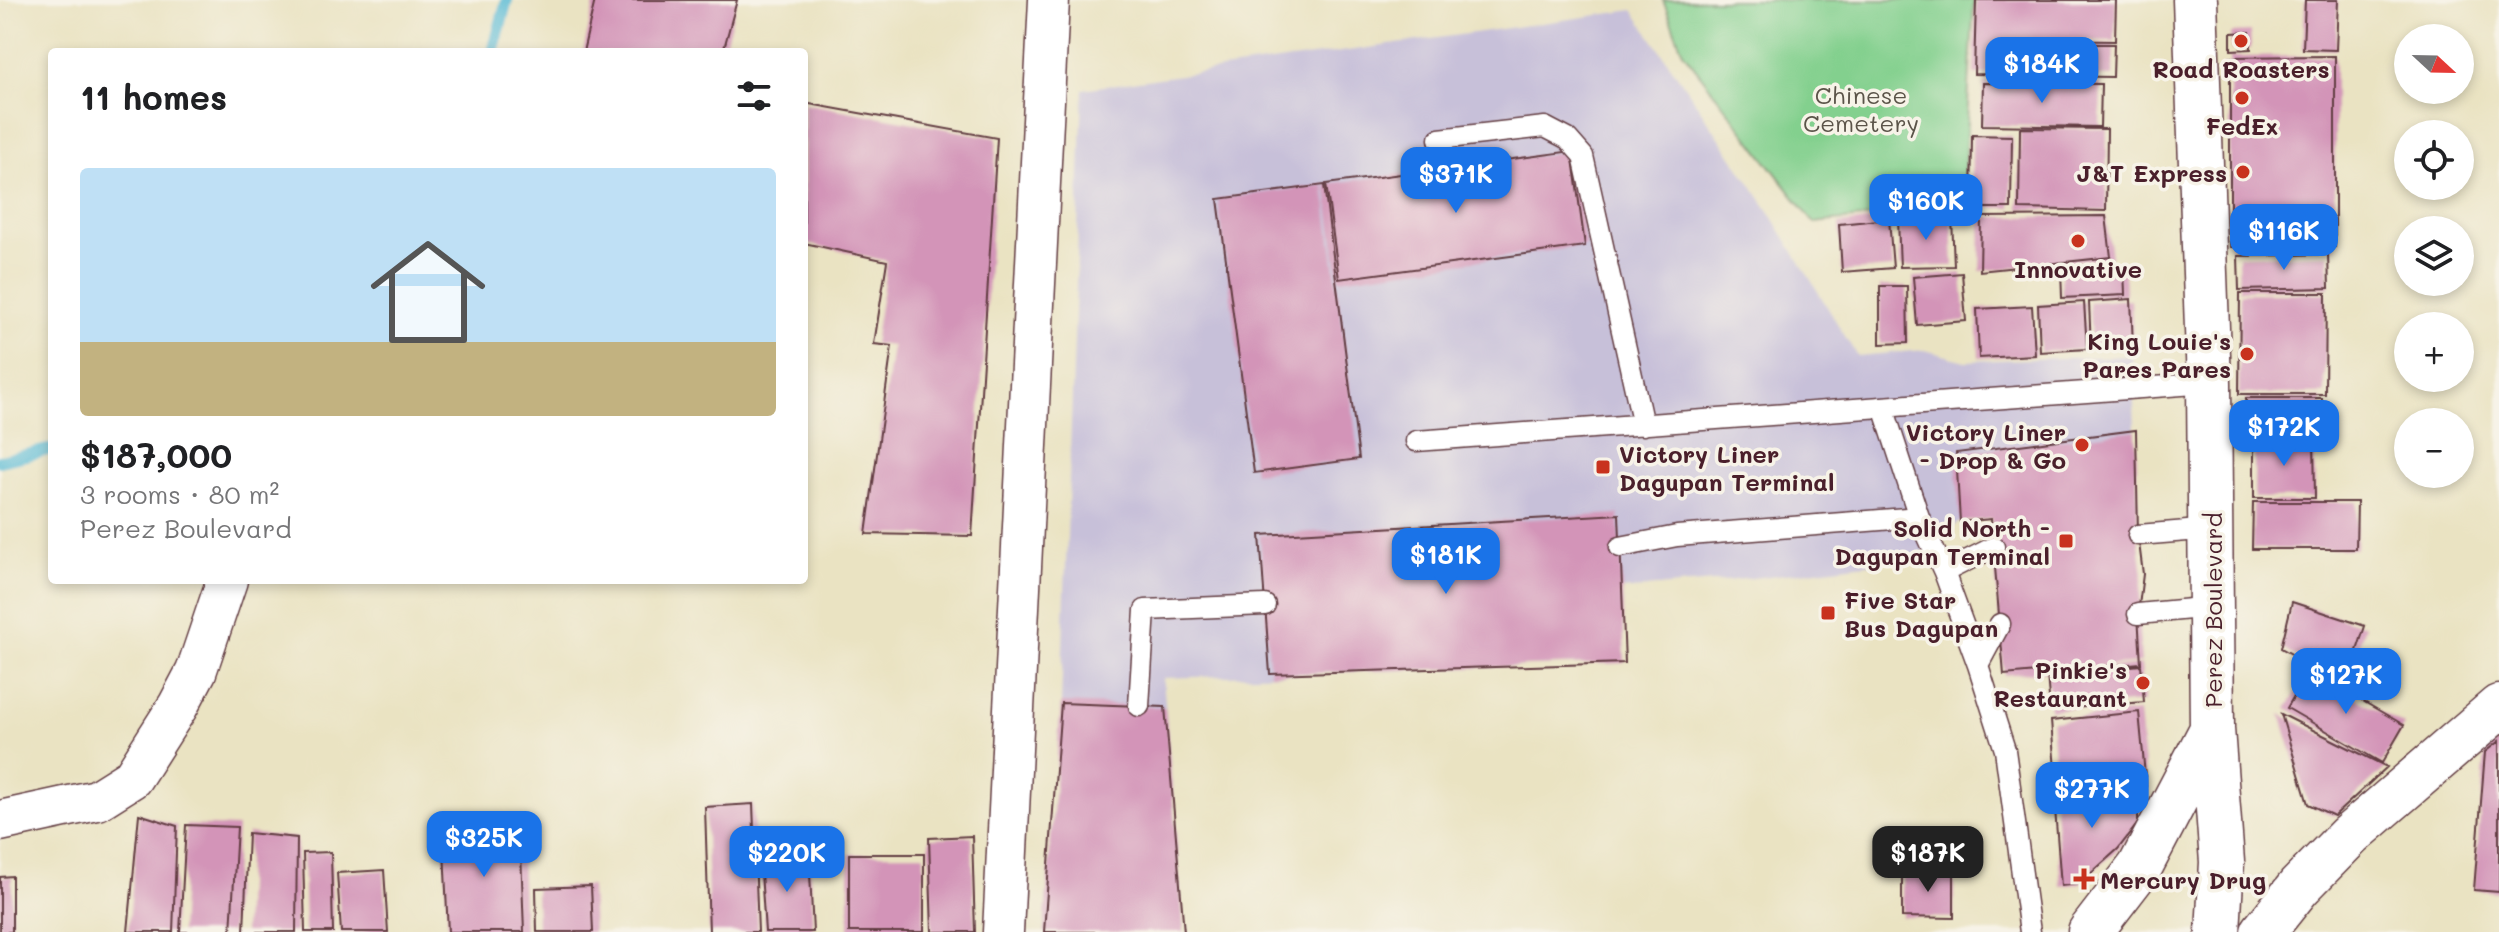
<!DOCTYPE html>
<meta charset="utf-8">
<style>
:root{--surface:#fff;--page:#f6f6f6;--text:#202124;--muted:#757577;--accent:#1a73e8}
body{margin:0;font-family:Mali,sans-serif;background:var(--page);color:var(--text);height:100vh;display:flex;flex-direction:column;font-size:30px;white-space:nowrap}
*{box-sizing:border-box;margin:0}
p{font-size:26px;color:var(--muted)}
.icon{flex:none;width:44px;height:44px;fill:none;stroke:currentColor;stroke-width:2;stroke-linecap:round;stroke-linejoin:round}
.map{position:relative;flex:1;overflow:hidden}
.details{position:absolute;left:48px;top:48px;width:760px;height:536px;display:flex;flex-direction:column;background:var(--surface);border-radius:8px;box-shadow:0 4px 12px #0003}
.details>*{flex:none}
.needle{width:52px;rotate:112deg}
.tools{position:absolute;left:2394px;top:24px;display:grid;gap:16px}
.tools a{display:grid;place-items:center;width:80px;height:80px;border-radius:50%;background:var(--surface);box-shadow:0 4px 12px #0003;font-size:40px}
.price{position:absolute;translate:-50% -68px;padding:0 18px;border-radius:16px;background:var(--accent);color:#fff;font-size:26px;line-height:52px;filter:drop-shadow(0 2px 4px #0008)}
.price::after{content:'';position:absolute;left:50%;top:48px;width:24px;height:18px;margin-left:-12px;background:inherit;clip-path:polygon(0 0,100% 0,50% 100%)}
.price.current{background:#222;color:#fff}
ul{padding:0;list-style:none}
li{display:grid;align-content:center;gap:16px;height:424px;padding:0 32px}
li span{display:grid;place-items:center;height:248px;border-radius:8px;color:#555}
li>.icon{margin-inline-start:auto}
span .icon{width:144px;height:144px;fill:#fffc;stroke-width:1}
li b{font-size:34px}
h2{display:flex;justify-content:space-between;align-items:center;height:96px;padding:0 32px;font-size:34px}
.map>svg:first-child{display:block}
.industrial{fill:#c7c0d9}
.green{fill:#83d08e;stroke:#66785c;stroke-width:2}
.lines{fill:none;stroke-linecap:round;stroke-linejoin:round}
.stream{stroke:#55b9d4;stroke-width:12}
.building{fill:#d394b8}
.lane-casing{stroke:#623c42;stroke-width:23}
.street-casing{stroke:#623c42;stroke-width:43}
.secondary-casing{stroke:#623c42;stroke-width:47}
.primary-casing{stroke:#623c42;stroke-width:47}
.lane{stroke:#fff;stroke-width:20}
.street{stroke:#fff;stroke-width:40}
.secondary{stroke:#fff;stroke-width:44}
.primary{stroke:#fff;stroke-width:44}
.poi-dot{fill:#c8321e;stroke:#f7f3e8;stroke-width:3}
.labels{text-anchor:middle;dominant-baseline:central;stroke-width:7;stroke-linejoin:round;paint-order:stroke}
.poi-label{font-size:24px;font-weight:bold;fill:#4a1f2b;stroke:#f7f3e8;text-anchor:end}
.park-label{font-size:24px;fill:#5b5449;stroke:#f7f3e8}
.street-label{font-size:24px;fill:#4a1f2b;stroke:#f7f3e8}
</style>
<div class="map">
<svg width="2499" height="932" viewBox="0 0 2499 932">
<rect width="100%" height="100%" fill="#f7f3e8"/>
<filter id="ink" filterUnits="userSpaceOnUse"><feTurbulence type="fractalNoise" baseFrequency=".0125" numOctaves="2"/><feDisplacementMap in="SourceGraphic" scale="16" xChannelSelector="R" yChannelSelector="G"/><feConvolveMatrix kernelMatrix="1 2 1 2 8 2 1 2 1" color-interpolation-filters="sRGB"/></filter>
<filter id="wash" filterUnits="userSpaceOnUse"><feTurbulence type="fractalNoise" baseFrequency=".006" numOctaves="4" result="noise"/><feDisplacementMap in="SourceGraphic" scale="32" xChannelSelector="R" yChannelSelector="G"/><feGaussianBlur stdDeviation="1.8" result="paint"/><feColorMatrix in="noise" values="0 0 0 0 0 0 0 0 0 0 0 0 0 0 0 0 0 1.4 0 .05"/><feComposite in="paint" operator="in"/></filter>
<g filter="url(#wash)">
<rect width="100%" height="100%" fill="#eae3c2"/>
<path class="industrial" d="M1633,10L1769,211L1857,356L1925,350L1965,361L2132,356L2138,504L1960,522L1915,558L1736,580L1622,590L1625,663L1163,678L1184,932H1044L1061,703L1083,89Z"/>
<path class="green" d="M1663,0H1974L1962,208L1814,223L1683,52Z"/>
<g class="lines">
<path class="stream" d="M493,52L507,0
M0,461L52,449"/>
</g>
<g id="blocks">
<path class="building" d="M595,0H737L723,52H583Z
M1976,0H2116L2115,41L2038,40L2037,75L1974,74Z
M2305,0H2338L2336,50L2303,49Z
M2250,32L2251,49L2231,50V33Z
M2043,44H2114L2113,77L2042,76Z
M2335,56V247H2230V57Z
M1983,83L2101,84L2100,127L1982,125Z
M804,103L997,138L972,536L866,534L892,346L874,344L887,261L804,243Z
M2020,128L2107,129L2106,211L2019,209Z
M1972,135L2012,136L2011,208H1971Z
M1572,151L1585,246L1339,279L1326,184Z
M1324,185L1359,459L1254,473L1218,199Z
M2106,216L2111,257L1980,271L1981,217Z
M1952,217L1954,266L1900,267L1898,219Z
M1889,219L1893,268L1842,272L1839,224Z
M2328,254L2329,288L2239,290L2238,256Z
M2124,266L2125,295L2062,298L2061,269Z
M1962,273L1966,321L1917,325L1913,277Z
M1880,286H1907L1908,343L1880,344Z
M2240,293H2326L2325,394H2239Z
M2131,299L2133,346L2091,348L2089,302Z
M2084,302L2087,349L2040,352L2038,305Z
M2032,306L2035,355L1979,358L1977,309Z
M2246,398H2322L2321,434H2246Z
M2136,430L2138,535L2143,574L2138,614L2141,663L2004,675L1991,519L1960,522L1956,453Z
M2314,438L2315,498H2254V439Z
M2253,502H2357L2356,549H2252Z
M1619,514L1625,663L1270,674L1260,535Z
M2292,602L2365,626L2346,685L2281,648Z
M2141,665L2144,702L2050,710L2047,674Z
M2309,670L2404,725L2382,763L2287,708Z
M1061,703L1165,707L1184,932H1044Z
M2139,712L2146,786L2057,794L2051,721Z
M2281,714L2387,767L2334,816L2308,804Z
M2499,741V892L2474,890L2485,752Z
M2138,790V823L2118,849L2079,884L2061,886L2054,796Z
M753,804L758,932H709L705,807Z
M139,814L177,826L173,932H128Z
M186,825L237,827L231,932H180Z
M520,825L524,932H448L443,829Z
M248,833L297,838L296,932H244Z
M972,836L975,932H932L929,838Z
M331,852L333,932H305L303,853Z
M809,854L813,932H765L760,857Z
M849,854H924V932H849Z
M384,870L388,932H341L337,873Z
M1902,871H1954V918L1902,917Z
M12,876V932H0V877Z
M591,886L593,932H537L536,888Z"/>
</g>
</g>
<g filter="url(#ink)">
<use href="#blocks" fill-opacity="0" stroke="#623c42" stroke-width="2"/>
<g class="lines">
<g class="lane-casing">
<path id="lane" d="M1439,139L1545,127L1568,139L1583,156L1643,425
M1883,407L1919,517L1944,572L1978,665L2005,750L2030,932
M1416,441L2209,383
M2138,535L2212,529
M1620,547L1677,536L1919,517
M1944,572L1994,547
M2138,614L2212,607
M1978,665L2000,624
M1139,706L1145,610L1265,605"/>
</g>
<g class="street-casing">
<path id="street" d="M0,821L97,800L132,778L178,706L196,672L227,580
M1003,932L1049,0"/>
</g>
<g class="secondary-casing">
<path id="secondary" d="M2263,932L2299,887L2349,836L2499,707"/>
</g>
<g class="primary-casing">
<path id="primary" d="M2195,0L2209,383L2212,729L2222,862L2218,932
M2090,932L2140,867L2211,731"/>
</g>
<use href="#lane" class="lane"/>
<use href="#street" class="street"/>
<use href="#secondary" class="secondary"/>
<use href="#primary" class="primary"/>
</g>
</g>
<g class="poi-dot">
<circle cx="2241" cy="41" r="8"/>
<circle cx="2242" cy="98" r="8"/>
<circle cx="2243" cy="172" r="8"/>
<circle cx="2078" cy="241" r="8"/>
<circle cx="2247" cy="354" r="8"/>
<circle cx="2082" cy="445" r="8"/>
<rect x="1595" y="459" width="16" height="16" rx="4"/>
<rect x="2058" y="533" width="16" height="16" rx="4"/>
<rect x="1820" y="605" width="16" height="16" rx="4"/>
<circle cx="2143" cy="683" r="8"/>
<path d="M2080 867h8v8h8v8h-8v8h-8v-8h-8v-8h8z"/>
</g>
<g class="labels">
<g class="poi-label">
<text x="2241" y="68" text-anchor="middle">Road Roasters</text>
<text x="2242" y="125" text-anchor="middle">FedEx</text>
<text x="2227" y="172">J&amp;T Express</text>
<text x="2078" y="268" text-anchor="middle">Innovative</text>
<text x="2231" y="340">King Louie's<tspan x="2231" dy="28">Pares Pares</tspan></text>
<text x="2066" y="431">Victory Liner<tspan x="2066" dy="28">- Drop &amp; Go</tspan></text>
<text x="1619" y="453" text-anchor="start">Victory Liner<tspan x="1619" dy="28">Dagupan Terminal</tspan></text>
<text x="2050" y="527">Solid North -<tspan x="2050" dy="28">Dagupan Terminal</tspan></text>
<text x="1844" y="599" text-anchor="start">Five Star<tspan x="1844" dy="28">Bus Dagupan</tspan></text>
<text x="2127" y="669">Pinkie's<tspan x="2127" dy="28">Restaurant</tspan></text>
<text x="2100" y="879" text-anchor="start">Mercury Drug</text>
</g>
<g class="park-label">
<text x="1861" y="94">Chinese<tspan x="1861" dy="28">Cemetery</tspan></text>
</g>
<g class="street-label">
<text transform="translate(2212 610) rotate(-90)">Perez Boulevard</text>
</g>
</g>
</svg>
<div class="tools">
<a><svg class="needle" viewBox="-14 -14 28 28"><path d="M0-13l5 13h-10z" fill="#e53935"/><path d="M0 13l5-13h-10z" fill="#757577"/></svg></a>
<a><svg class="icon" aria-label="locate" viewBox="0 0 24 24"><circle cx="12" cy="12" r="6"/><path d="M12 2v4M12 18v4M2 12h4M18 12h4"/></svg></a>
<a><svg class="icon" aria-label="layers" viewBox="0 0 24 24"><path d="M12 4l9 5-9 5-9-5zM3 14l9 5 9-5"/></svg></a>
<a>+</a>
<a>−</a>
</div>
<b class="price" style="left:2042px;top:105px">$184K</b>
<b class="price" style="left:1456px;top:215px">$371K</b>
<b class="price" style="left:1926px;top:242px">$160K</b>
<b class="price" style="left:2284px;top:272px">$116K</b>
<b class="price" style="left:2284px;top:468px">$172K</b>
<b class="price" style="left:1446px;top:596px">$181K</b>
<b class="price" style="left:2346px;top:716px">$127K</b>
<b class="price" style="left:2092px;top:830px">$277K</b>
<b class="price" style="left:484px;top:879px">$325K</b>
<b class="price" style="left:787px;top:894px">$220K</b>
<b class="price current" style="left:1928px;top:894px">$187K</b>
<section class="details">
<h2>11 homes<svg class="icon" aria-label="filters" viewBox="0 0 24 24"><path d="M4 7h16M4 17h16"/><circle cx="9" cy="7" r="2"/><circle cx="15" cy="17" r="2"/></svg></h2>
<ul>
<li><span style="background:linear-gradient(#bfe0f5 70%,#c2b280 0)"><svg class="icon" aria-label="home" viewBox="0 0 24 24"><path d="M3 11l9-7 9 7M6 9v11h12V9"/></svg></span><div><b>$187,000</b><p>3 rooms · 80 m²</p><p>Perez Boulevard</p></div></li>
</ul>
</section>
</div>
